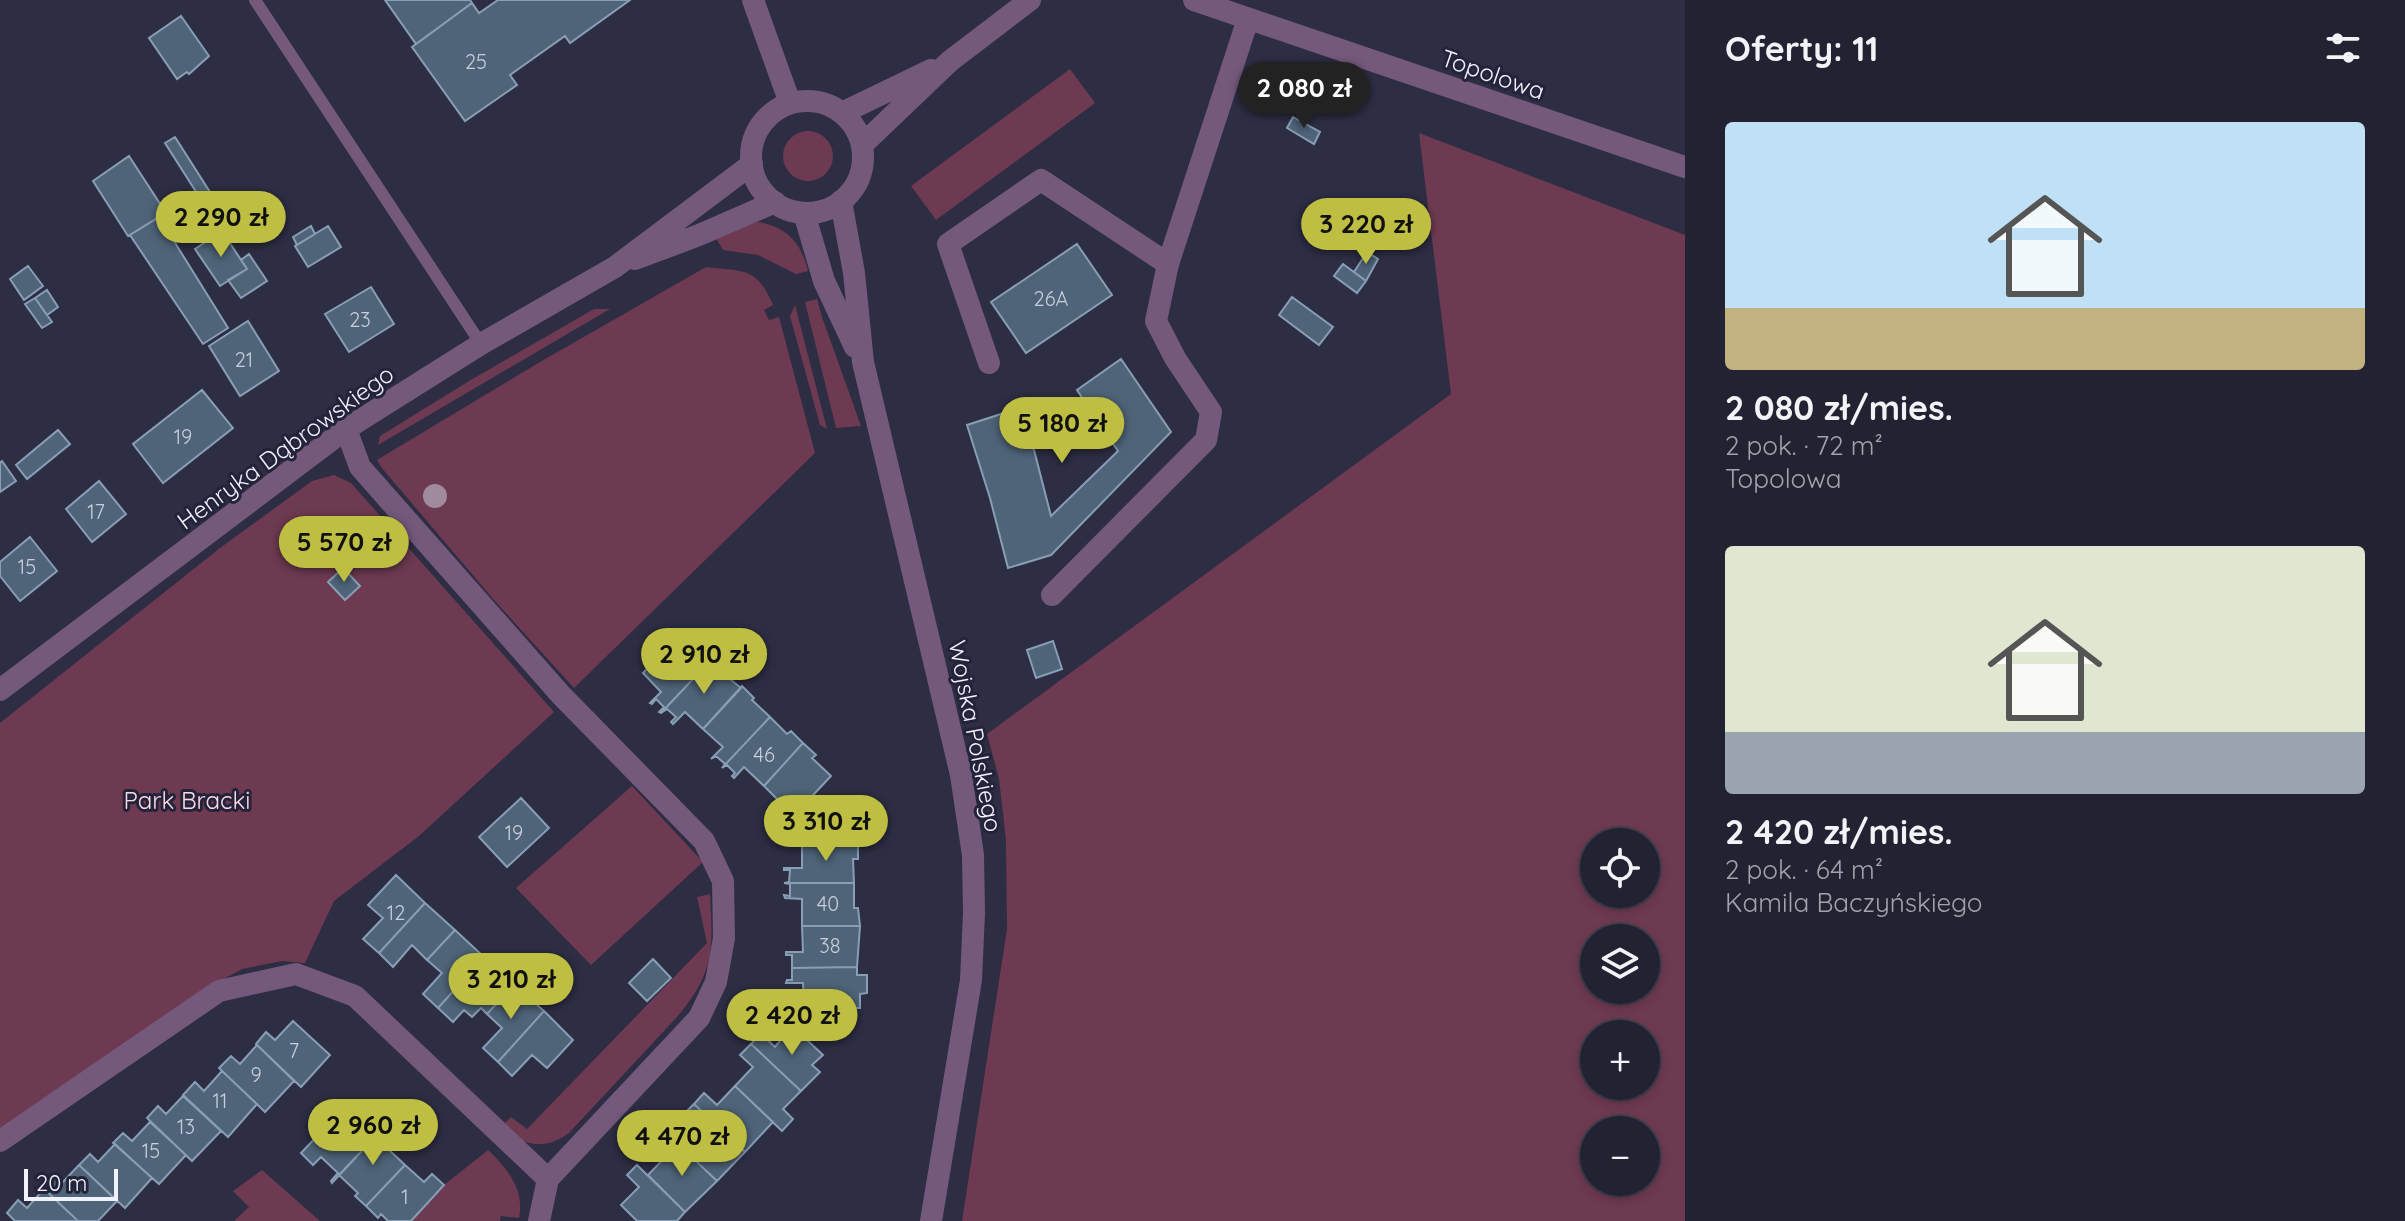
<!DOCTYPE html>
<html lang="pl">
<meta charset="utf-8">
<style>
:root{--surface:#223;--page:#2a2a3b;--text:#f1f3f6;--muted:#a2a4ac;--line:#3f3f4e;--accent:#bebf42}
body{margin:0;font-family:Quicksand,sans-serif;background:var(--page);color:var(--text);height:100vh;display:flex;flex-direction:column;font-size:30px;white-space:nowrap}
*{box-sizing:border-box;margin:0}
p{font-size:26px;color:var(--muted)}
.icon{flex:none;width:44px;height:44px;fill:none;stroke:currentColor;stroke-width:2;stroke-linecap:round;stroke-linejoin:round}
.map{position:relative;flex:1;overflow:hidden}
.drawer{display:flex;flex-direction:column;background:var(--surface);width:720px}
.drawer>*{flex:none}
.controls{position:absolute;left:1580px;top:828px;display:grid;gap:16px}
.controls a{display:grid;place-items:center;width:80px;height:80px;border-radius:50%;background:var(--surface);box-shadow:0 4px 12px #0003,0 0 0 2px var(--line);font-size:40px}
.scale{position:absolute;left:24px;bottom:20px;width:94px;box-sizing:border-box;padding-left:8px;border:4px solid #f2f2ff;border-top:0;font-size:22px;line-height:28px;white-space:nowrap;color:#f2f2ff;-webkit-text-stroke:6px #23233a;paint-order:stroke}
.price{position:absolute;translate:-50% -68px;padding:0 18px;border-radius:28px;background:var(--accent);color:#111;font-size:26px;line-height:52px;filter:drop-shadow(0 2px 4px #0008)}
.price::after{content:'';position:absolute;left:50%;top:48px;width:24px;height:18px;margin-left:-12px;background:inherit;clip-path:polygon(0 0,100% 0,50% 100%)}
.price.selected{background:#222;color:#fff}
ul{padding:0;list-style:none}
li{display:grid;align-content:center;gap:16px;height:424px;padding:0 40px}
li span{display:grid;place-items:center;height:248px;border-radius:8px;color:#555}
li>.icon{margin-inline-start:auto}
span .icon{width:144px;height:144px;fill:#fffc;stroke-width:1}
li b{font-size:34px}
h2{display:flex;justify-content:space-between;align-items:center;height:96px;padding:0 40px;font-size:34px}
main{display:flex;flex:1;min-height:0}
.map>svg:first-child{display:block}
.green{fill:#6e3a51;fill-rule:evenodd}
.building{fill:#4f6479;stroke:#879eb4;stroke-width:2}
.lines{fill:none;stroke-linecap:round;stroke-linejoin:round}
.service{stroke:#74597c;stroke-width:12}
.minor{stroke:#74597c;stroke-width:22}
.tertiary{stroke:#74597c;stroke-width:22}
.tree{fill:#9f8b9d}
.labels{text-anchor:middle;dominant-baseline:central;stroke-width:6;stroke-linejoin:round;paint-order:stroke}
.number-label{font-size:20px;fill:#c9cede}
.street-label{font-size:24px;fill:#f2f2ff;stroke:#23233a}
.park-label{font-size:24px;fill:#fdd8e6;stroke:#23233a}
</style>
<main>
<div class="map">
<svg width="1685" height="1221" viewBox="0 0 1685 1221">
<rect width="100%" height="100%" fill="#2d2d44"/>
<path class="green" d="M1070,69L1095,103L936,220L911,186Z
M783 156a25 25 0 1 1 50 0a25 25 0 1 1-50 0Z
M1419,133L1685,235V1221H962L1007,929L1006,840L999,779L987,734L1451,394ZM1594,842H1646V894H1594ZM1594,938H1646V990H1594ZM1594,1034H1646V1086H1594ZM1594,1130H1646V1182H1594Z
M754,221C785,226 801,241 808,271L796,274L758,255L723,250L716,238Z
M706,267C745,272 756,266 773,305L764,310L769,320L779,317L815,453L574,688L494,600L381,467L377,460L540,362Z
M817,299L822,317L861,426L836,428L805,302Z
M795,305L827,429L820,425L790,316Z
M594,309H610L378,445L380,436L469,381Z
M334,475L351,483L554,712L419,836L334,901L305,963L282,961L242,969L204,990L0,1128V723L220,548L312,481Z
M632,786L703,862L591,965L516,888Z
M710,894C713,949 715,972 677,1017L569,1133C544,1151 524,1146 501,1127L511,1117L527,1129L707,943L697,897Z
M488,1150C507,1168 525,1189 519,1218L501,1216L500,1221H411L444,1185Z
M262,1170L320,1221H234L249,1207L233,1191Z"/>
<path class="building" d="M385,0H470L472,3L416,44Z
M498,0H630L570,43L565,36L510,75L517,85L465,121L412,47L472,3L479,13Z
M181,16L209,56L189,74L187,72L177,79L149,38Z
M1293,117L1320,132L1314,144L1287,128Z
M175,137L222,211L212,217L165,143Z
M129,156L166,213L128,236L93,181Z
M159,217L228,328L203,344L130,235Z
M311,226L315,234L297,245L293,237Z
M328,226L341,247L308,267L295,246Z
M222,231L247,269L220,286L195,249Z
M1077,244L1112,295L1026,353L991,302Z
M1367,252L1378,259L1366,281L1354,272Z
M249,254L267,281L241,298L228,280L247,269L241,260Z
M1343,264L1366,281L1357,293L1334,276Z
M28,266L43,286L24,300L10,279Z
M371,287L394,324L349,352L325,314Z
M47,290L58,307L47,315L35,298Z
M1292,297L1333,327L1319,345L1279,315Z
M35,298L52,322L42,328L25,304Z
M248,321L279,371L240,396L209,346Z
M1121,359L1171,432L1051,555L1008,568L990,498L967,425L1023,407L1051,516L1118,451L1077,390Z
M202,390L233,428L163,483L133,444Z
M58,430L70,444L27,479L16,465Z
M2,461L16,481L0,492V463Z
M99,481L126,514L92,542L66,509Z
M30,537L57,571L20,601L0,576V562Z
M343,568L360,586L345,600L328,582Z
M681,633L691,643L690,645L709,662L661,713L659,712L664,707L656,699L652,704L650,703L661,692L643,673Z
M1053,641L1062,669L1036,678L1027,650Z
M709,662L741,688L703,729L685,712L673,724L671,722L676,717L667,709L661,713Z
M742,686L754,698L752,700L770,717L722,768L725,764L716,756L711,759L723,747L703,729Z
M770,717L787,734L791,731L803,743L764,786L744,767L734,778L732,776L735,773L727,765L722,768Z
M803,743L816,755L812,758L831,776L784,826L782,825L786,820L777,811L773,816L771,813L781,803L764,786Z
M521,798L549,828L507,867L479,837Z
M858,841V859H853L854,883H784L789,882L790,870H784V868H802V842Z
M396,875L425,903L379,953L363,939L383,918L368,905Z
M784,883H854V908H858L860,926H802V899L785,898L784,895L790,896V884Z
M425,903L455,930L427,960L412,945L393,967L379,953Z
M802,926H860L857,967L792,968V955H786V952H803Z
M455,930L484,957L438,1008L423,994L442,973L427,960Z
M484,957L499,972L494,977L509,991L487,1014L481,1008L472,1017L464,1010L453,1022L438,1008Z
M653,959L671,978L647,1001L629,983Z
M857,967V975H867V993L860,994V1008H804L803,983H786L787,980H792V968Z
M514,984L544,1011L498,1062L483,1048L502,1028L487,1014Z
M544,1011L573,1040L547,1068L532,1055L512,1076L498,1062Z
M293,1021L330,1055L301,1087L256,1044L266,1032L275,1040Z
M792,1026L823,1055L812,1065L820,1072L801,1091L751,1044L761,1034L775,1047Z
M751,1044L801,1091L783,1109L793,1119L782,1131L735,1086L753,1067L740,1055Z
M257,1045L294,1081L265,1112L219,1068L231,1056L240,1064Z
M222,1071L257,1104L228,1137L183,1095L195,1082L204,1091Z
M735,1086L773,1122L745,1152L694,1104L704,1093L717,1105Z
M183,1096L221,1131L192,1161L147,1118L158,1106L166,1114Z
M694,1104L745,1152L717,1181L678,1144L693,1127L682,1116Z
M344,1108L362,1125L373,1112L387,1124L332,1183L331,1181L338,1173L321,1157L313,1165L301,1153Z
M150,1122L186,1155L159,1184L113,1143L123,1133L132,1141Z
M387,1124L398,1135L387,1148L405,1165L366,1206L355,1196L358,1193L339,1175Z
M115,1144L152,1178L125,1208L79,1165L90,1154L98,1162Z
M678,1144L717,1181L685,1212L648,1175Z
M79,1165L117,1201L98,1221H78L42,1187L53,1174L62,1183Z
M405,1165L424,1182L432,1174L444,1185L411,1221H388L381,1214L378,1218L366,1206Z
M637,1165L685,1212L677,1221H637L621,1205L639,1187L627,1175Z
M44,1189L78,1221H15L7,1213L18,1200L27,1208Z"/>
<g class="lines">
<path class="service" d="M255,0L481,344"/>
<path class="minor" d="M1194,0L1685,167
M989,363L948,244L1041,180L1168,264
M346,429L360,467L561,695L704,841L723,881L724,938L716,982L699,1018L548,1179L539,1221
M1052,595L1206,440L1211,412L1175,358L1156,321L1168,264L1248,19
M0,1141L219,991L296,974L355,996L548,1179"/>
<path class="tertiary" d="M753,0L790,103
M751 157a56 56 0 1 1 112 0a56 56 0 1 1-112 0Z
M842,113L931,70
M862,145L950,61L1030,0
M841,201L854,273L863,362L961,775L973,855L974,913L971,980L931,1221
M804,213L824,281L855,347
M635,259L699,235L775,202
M0,690L346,429L481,344L615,267L752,164"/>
</g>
<circle class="tree" cx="435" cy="496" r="12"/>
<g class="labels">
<g class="number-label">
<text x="476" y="61">25</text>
<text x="1051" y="298">26A</text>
<text x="360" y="319">23</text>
<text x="244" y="359">21</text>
<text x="183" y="436">19</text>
<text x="96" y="511">17</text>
<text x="27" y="566">15</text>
<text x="764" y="754">46</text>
<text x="514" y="832">19</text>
<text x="828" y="903">40</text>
<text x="396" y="912">12</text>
<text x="830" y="945">38</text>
<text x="294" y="1050">7</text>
<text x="256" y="1074">9</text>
<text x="220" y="1100">11</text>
<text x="186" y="1126">13</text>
<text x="151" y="1150">15</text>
<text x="405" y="1196">1</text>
</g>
<g class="street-label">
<text transform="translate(1493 74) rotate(19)">Topolowa</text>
<text transform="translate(285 447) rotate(-36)">Henryka Dąbrowskiego</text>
<text transform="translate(976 736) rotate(79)">Wojska Polskiego</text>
</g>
<g class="park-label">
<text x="187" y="800">Park Bracki</text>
</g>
</g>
</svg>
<div class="controls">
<a><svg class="icon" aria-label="locate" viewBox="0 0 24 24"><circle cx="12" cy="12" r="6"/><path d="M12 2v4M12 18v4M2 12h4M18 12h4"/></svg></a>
<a><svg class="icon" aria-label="layers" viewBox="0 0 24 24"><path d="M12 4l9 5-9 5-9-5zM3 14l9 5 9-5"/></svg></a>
<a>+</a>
<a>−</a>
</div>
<div class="scale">20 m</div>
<b class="price selected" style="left:1304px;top:130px">2 080 zł</b>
<b class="price" style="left:221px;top:259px">2 290 zł</b>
<b class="price" style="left:1366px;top:266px">3 220 zł</b>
<b class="price" style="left:1062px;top:465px">5 180 zł</b>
<b class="price" style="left:344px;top:584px">5 570 zł</b>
<b class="price" style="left:704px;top:696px">2 910 zł</b>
<b class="price" style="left:826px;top:863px">3 310 zł</b>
<b class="price" style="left:511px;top:1021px">3 210 zł</b>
<b class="price" style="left:792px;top:1057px">2 420 zł</b>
<b class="price" style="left:373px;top:1167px">2 960 zł</b>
<b class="price" style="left:682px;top:1178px">4 470 zł</b>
</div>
<section class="drawer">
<h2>Oferty: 11<svg class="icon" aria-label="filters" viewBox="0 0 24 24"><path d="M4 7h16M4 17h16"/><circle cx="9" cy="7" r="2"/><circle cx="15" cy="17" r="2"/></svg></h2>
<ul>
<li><span style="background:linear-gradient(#bfe0f5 75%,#c2b280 0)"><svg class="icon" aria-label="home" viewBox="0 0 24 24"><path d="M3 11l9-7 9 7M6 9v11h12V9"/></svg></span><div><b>2 080 zł/mies.</b><p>2 pok. · 72 m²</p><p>Topolowa</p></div></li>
<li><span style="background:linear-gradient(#dfe7d0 75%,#9aa5b1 0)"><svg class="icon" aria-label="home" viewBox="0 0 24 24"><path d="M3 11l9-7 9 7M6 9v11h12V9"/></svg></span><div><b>2 420 zł/mies.</b><p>2 pok. · 64 m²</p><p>Kamila Baczyńskiego</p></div></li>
</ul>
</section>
</main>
